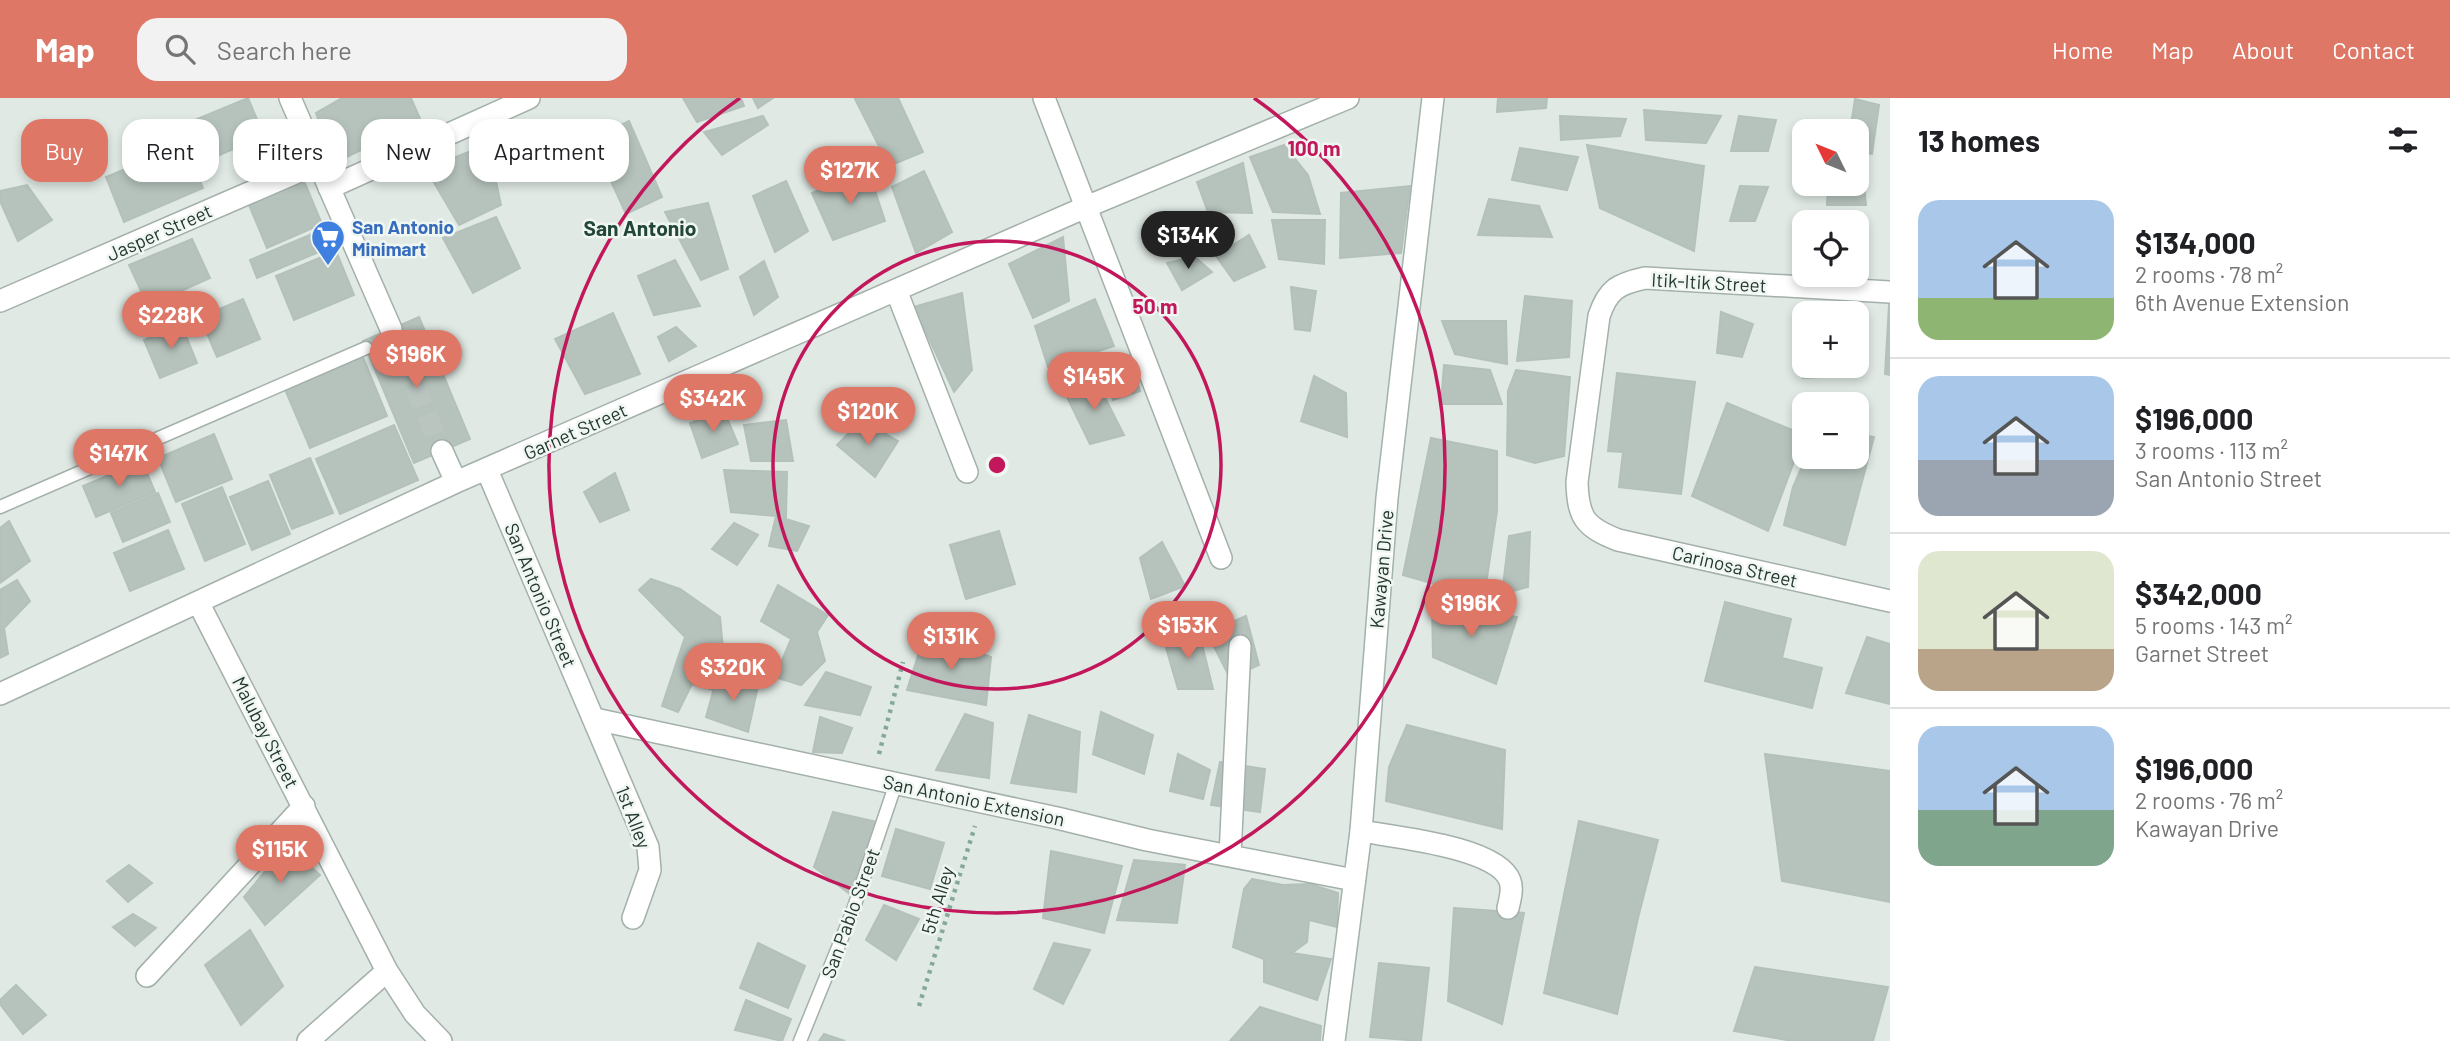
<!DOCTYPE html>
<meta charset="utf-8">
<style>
:root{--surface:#fff;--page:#f2f2f2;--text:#202124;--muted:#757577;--line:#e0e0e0;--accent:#df7767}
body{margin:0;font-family:Barlow,sans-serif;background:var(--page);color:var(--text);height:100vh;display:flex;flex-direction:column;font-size:26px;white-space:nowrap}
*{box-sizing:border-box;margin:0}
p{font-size:23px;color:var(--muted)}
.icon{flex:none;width:38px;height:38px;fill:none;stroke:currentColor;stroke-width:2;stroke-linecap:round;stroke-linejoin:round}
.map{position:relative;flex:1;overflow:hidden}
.side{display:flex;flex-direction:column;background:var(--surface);width:560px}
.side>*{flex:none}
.guide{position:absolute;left:21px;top:21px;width:665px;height:63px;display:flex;gap:14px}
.needle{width:46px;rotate:313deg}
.buttons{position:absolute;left:1792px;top:21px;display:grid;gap:14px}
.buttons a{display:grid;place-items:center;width:77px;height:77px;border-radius:14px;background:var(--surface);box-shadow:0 4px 10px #0003;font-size:35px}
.price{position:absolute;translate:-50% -60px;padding:0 16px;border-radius:24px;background:var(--accent);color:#fff;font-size:23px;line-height:46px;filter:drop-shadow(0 2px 4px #0008)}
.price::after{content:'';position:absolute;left:50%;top:42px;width:21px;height:16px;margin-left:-10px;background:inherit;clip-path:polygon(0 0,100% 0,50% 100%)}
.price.current{background:#222;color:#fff}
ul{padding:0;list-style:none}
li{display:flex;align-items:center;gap:21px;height:175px;padding:0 28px}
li+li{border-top:2px solid var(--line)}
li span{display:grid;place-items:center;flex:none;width:196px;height:140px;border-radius:21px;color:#555}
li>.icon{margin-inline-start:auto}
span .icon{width:84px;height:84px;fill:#fffc;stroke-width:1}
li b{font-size:30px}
h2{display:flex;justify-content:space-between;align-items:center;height:84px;padding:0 28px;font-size:30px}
.chip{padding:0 24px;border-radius:21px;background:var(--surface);box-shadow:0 4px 10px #0003;font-size:24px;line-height:63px}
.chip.current{background:var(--accent);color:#fff}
header{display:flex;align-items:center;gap:42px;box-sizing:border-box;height:98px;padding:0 35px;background:var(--accent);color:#fff}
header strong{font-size:33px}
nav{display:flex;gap:38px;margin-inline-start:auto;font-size:24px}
.search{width:490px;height:63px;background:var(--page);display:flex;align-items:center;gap:18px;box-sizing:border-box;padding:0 24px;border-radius:21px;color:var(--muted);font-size:26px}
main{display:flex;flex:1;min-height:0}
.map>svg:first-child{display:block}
.building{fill:#b6c3bc;stroke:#b3c1ba;stroke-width:2}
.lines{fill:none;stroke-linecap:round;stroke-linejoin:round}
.street-tunnel{stroke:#bac5c0;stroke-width:21;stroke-dasharray:21 10;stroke-linecap:butt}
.lane-casing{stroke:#a4b0aa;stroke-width:15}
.street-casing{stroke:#a4b0aa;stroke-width:24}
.secondary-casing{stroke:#a1b3aa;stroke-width:24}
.path{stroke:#84a899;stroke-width:4.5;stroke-dasharray:3.5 5;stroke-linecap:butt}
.lane{stroke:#fff;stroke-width:12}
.street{stroke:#fff;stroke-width:21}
.secondary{stroke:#fff;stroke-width:21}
.ring{fill:none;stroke:#c2185b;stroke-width:3.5}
.labels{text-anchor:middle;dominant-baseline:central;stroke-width:5;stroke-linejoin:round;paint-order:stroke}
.shop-label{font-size:19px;font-weight:bold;fill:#366cbe;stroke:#f0f6f2;text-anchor:start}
.street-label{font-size:19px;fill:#23372f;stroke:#f0f6f2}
.neighbourhood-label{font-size:21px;font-weight:bold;fill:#224639;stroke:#f0f6f2}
.centre{fill:#c2185b;stroke:#f0f6f2;stroke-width:3.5}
.ring-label{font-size:21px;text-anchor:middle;font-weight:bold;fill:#c2185b;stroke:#f0f6f2;stroke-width:5;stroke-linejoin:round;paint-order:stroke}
</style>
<header>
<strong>Map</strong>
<div class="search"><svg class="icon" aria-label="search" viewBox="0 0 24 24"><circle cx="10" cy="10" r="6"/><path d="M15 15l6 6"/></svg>Search here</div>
<nav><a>Home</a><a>Map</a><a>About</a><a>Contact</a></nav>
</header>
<main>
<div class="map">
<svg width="1890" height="943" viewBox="0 0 1890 943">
<rect width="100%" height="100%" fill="#e0e9e4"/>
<path class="building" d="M248,0L264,38L201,65L185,26Z
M342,0H411L421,23L334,65L316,15Z
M683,0H741L744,8L697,24Z
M753,0H773L758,10Z
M859,0H898L923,54L889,68L855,1Z
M1498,0H1547L1546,10L1497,14Z
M1855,1L1879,7L1872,56L1857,54V33H1850Z
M1644,12L1721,18L1706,45L1646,42Z
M763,18L768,27L722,57L704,34Z
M1560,18L1626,21L1620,38L1561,42Z
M1739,18L1776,22L1768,53H1731Z
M63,23L75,42L45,73L22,49Z
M629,23L662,99L626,116L592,42Z
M517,28L530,60L508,73L492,39Z
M185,46L203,90L124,124L106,79Z
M488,46L501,107L459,127L426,71Z
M1284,47L1308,77L1320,116L1273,114L1250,59Z
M1587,47L1704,68L1694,153L1600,110Z
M1520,50L1578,59L1567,92L1512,82Z
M1243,65L1252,115L1208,114L1197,84Z
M868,72L885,123L833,142L812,95Z
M924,73L952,134L916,155L892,89Z
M1857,74L1863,75L1866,107H1827L1828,86H1857Z
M304,83L322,126L267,150L249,107Z
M786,83L808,133L775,154L753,98Z
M27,87L52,122L18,143L0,103V93Z
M1410,88L1401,155L1340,160L1341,95Z
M1740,88L1768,89L1755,123H1730Z
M1489,101L1539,108L1552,139L1478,137Z
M708,105L728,171L701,182L665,114Z
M496,119L520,170L473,195L443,140Z
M1272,122H1325L1324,166L1279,161Z
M331,128L338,146L257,180L250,162Z
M1249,137L1265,169L1234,183L1216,158Z
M1063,139L1069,203L1033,220L1009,166Z
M192,141L210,180L148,208L129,167Z
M336,153L354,197L294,222L276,178Z
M1195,159L1212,174L1182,192L1167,165Z
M675,162L700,208L654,217L638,178Z
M764,163L778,199L754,217L740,179Z
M1291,189L1316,193L1310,233L1295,231Z
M962,195L972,272L954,294L914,209Z
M1525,198L1572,203L1569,259L1517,263Z
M243,201L260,241L217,259L200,219Z
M1095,201L1114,248L1048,269L1035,228Z
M1889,207L1890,208V277L1885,276Z
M1721,214L1753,226L1742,259L1717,255Z
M613,215L640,276L585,296L555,241Z
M419,219L470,341L414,365L363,243Z
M1442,223H1506L1507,266L1455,256Z
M181,226L197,265L160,280L144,242Z
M676,229L696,248L669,263L658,239Z
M362,257L387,318L310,350L284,289Z
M1129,257L1140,293L1113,302L1101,261Z
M1444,267L1490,272L1502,306H1441Z
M1804,267V268H1841L1839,278L1803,280Z
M1516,272L1570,279L1564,358L1535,365L1507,357L1508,293Z
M1617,275L1695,284L1681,396L1619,389L1623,354L1608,353Z
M1094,278L1124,337L1090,346L1065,295Z
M1314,278L1346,295L1347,339L1301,323Z
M1727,305L1804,337L1768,433L1692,398Z
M724,313L738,346L702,360L690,325Z
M786,322L793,363H751L744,327Z
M862,322L898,343L875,379L837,347Z
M394,327L418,382L340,416L316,361Z
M214,336L232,381L176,404L158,360Z
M1857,336L1874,339L1845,447L1784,427L1793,389L1806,359H1857Z
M1431,340L1497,353V413L1484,500L1403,477Z
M310,360L333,415L292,431L270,377Z
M142,363L155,394L96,419L83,388Z
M724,372L787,374L786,419L731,414Z
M615,375L629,412L600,424L584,394Z
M268,383L290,436L252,452L230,399Z
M222,389L245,446L205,463L182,406Z
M158,395L170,424L123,444L111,415Z
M776,418L809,428L797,453L769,448Z
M9,423L30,463L0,485V430Z
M734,425L758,437L737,467L712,451Z
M168,432L184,471L130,493L114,455Z
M999,433L1015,486L966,501L950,447Z
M1530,434L1528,489L1502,496L1509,438Z
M1162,444L1185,488L1151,501L1140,460Z
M651,481L680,491L720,519L723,551L707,560L718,576L713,592L692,586L678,614L662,608L685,539L639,492Z
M17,482L30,503L4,530L8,556L0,560V492Z
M778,487L828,517L817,534L825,563L801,587L775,579L791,541L761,523Z
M1432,504L1517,519L1496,586L1433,559Z
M1725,504L1791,521L1782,560L1822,570L1812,610L1705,583Z
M1246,518L1259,567L1230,580L1207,535Z
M1199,534L1213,591H1178L1162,536Z
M925,536L991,559L986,607L907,592Z
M1867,539L1890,546V606L1846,595Z
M826,574L871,589L860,617L805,607Z
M718,576L758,588L748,634L706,619Z
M1101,614L1153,637L1144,676L1093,656Z
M965,616L993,625L989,680L936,672Z
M1029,617L1080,634L1076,694L1011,685Z
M820,619L852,630L842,655L813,654Z
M1407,627L1505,652L1502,731L1386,703L1389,669Z
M1178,656L1210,672L1203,701L1170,693Z
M1765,656L1890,673V804L1782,783Z
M1220,664L1265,671L1260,714L1211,707Z
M833,714L877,724L851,797L814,769Z
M1579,723L1658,742L1638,820L1617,916L1544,895Z
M896,731L944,745L930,791L882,778Z
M287,747L320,777L265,827L244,799Z
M1051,753L1122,768L1104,835L1043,820Z
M1134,762L1185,767L1177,825L1117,822Z
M129,767L152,785L128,804L107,783Z
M1252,781L1283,787L1310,786L1338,795L1337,829L1309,822L1307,844L1292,855L1331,861L1317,902L1264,884V861L1233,849L1244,791Z
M884,807L919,821L896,862L866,842Z
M1454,810L1524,815L1502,926L1448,903Z
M133,816L156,830L135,848L113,829Z
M250,832L283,888L241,927L205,867Z
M758,845L805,868L788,910L740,890Z
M1054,845L1090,852L1063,906L1034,891Z
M1379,865L1429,870L1421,943L1370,939Z
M1755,869L1888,889L1873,943H1793L1734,933Z
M16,887L46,917L23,936L0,906V902Z
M746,902L791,921L782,943L735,932Z
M1260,909L1321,928L1320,943H1230Z
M824,936L845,943H819Z"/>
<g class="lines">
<path class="street-tunnel" d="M391,231L442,353"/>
<g class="lane-casing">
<path id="lane" d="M0,409L366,250
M800,943L852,815L896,685"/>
</g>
<g class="street-casing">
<path id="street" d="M290,0L391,231
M1044,0L1221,460
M329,90L529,0
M896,192L967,374
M1890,194L1645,180C1618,186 1608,191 1599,218L1577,384C1578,420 1585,429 1618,442L1890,503
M0,203L318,65
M442,353L456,384
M487,372L648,749L650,772L633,820
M198,504L387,873L415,916L441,943
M0,596L456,384L1086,109L1348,0
M595,621L1057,720L1147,742L1354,782
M1361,733C1394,739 1498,749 1510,783C1513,791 1510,802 1508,810
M1230,758L1240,548
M147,878L304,708
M308,943L387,873"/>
</g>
<g class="secondary-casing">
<path id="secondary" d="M1334,943L1361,733L1387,400L1433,0"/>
</g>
<path class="path" d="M879,656L903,564
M919,908L975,728"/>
<use href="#lane" class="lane"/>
<use href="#street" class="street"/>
<use href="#secondary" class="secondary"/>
</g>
<g class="ring">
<circle cx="997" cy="367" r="224"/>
<path d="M1254 0A448 448 0 1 1 740 0"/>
</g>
<defs>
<g id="supermarket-pin" transform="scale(1.75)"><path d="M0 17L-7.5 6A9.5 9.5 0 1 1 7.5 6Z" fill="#3f7fe0" stroke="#f0f6f2"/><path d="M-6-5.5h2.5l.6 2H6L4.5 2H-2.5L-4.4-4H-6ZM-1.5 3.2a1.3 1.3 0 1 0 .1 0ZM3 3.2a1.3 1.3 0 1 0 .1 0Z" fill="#fff"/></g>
</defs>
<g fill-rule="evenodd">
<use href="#supermarket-pin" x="328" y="139"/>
</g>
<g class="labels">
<g class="shop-label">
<text x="352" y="128">San Antonio<tspan x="352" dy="22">Minimart</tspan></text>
</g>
<g class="street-label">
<text transform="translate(159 134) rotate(-24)">Jasper Street</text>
<text transform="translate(1709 184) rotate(3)">Itik-Itik Street</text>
<text transform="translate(575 333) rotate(-24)">Garnet Street</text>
<text transform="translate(1735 468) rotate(13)">Carinosa Street</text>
<text transform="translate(1381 471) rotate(-85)">Kawayan Drive</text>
<text transform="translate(541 497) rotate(67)">San Antonio Street</text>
<text transform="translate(266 634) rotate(63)">Malubay Street</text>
<text transform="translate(974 702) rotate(12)">San Antonio Extension</text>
<text transform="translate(634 719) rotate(69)">1st Alley</text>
<text transform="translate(937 802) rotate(-73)">5th Alley</text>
<text transform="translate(850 815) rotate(-70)">San Pablo Street</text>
</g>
<g class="neighbourhood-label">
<text x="640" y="129">San Antonio</text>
</g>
</g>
<circle cx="997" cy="367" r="10" class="centre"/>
<g class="ring-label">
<text x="1314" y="58">100 m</text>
<text x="1155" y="216">50 m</text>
</g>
</svg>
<div class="buttons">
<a><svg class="needle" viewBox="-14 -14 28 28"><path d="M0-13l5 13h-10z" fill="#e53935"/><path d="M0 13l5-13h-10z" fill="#757577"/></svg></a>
<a><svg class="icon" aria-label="locate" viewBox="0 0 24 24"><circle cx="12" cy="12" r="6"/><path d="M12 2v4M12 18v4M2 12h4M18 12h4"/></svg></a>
<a>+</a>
<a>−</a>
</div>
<b class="price" style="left:850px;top:108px">$127K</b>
<b class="price current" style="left:1188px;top:173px">$134K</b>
<b class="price" style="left:171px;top:253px">$228K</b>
<b class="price" style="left:416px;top:292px">$196K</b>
<b class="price" style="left:1094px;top:314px">$145K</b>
<b class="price" style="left:713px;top:336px">$342K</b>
<b class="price" style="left:868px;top:349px">$120K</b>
<b class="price" style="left:119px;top:391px">$147K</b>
<b class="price" style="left:1471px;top:541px">$196K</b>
<b class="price" style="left:1188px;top:563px">$153K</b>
<b class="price" style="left:951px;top:574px">$131K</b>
<b class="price" style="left:733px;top:605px">$320K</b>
<b class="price" style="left:280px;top:787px">$115K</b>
<div class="guide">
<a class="chip current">Buy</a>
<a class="chip">Rent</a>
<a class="chip">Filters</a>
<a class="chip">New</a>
<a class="chip">Apartment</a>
</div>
</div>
<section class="side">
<h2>13 homes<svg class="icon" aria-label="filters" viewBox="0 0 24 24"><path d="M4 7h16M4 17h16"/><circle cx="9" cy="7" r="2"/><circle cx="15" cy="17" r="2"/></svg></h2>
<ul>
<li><span style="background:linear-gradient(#a9c7e8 70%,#8fb573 0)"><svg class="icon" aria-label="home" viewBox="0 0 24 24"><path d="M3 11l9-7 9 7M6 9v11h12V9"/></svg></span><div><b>$134,000</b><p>2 rooms · 78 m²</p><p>6th Avenue Extension</p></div></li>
<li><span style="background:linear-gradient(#a9c7e8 60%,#9aa5b1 0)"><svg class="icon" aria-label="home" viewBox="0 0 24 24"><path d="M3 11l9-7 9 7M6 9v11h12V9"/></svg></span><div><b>$196,000</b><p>3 rooms · 113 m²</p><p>San Antonio Street</p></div></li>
<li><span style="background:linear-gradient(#dfe7d0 70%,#b9a48a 0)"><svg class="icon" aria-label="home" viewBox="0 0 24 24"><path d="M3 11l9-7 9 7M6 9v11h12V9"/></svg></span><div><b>$342,000</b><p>5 rooms · 143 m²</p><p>Garnet Street</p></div></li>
<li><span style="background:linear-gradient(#a9c7e8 60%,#7fa58c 0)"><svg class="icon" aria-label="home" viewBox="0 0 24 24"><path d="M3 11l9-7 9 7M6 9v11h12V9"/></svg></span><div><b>$196,000</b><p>2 rooms · 76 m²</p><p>Kawayan Drive</p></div></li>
</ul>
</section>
</main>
